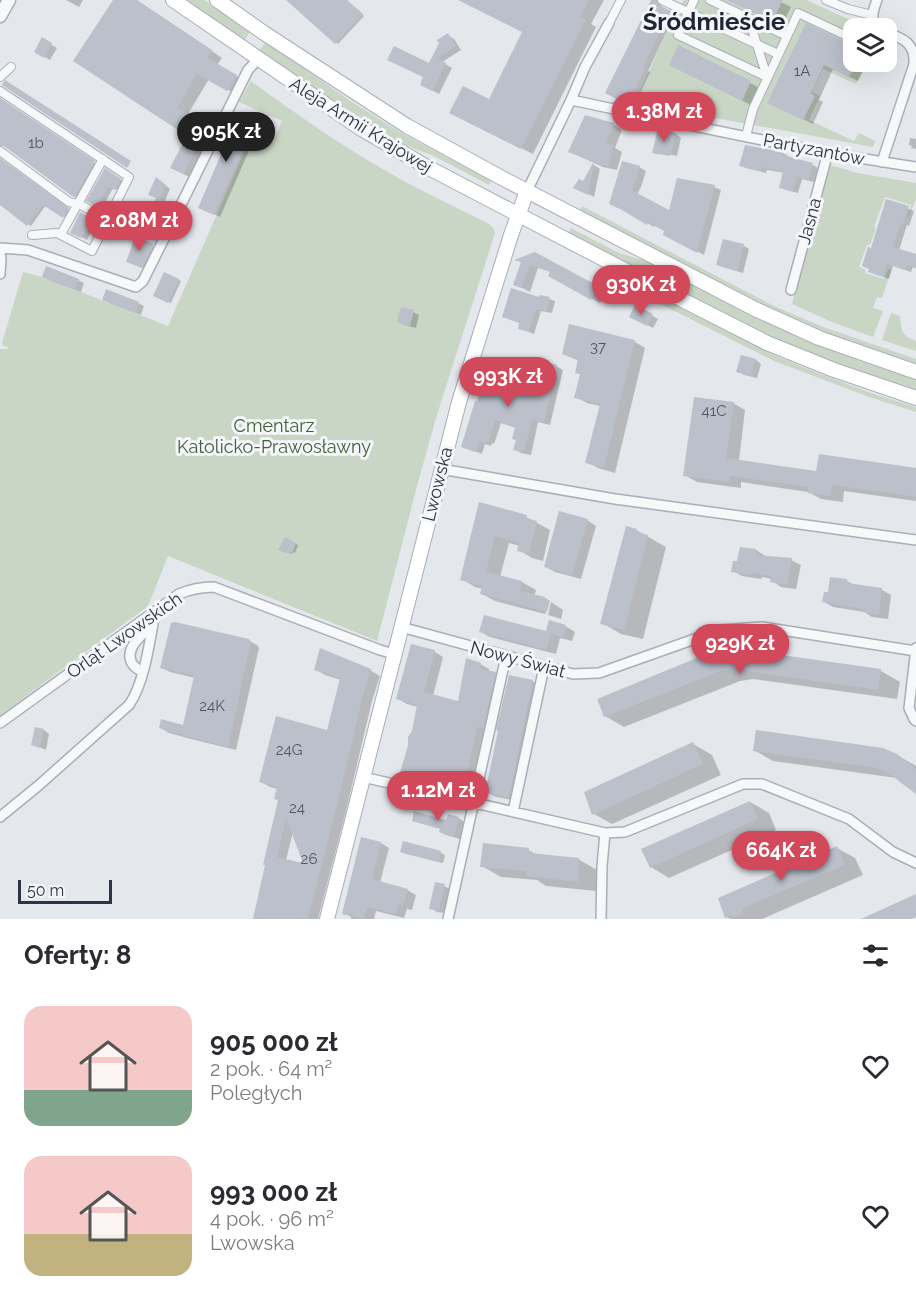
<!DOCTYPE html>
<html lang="pl">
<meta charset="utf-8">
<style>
:root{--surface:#fff;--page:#f7f7f7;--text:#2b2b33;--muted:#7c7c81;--accent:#d1495b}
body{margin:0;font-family:Raleway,sans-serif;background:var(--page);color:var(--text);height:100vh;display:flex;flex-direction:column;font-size:22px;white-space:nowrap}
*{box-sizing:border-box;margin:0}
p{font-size:20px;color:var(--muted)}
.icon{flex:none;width:33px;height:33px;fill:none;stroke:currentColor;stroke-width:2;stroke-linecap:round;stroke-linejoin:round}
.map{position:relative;height:919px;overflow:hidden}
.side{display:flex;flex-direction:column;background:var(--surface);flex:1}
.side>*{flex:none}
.tools{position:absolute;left:843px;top:18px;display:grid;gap:12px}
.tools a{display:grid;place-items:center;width:54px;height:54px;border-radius:12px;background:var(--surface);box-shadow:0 6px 24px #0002;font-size:30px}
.scale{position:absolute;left:18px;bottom:15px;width:94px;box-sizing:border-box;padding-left:6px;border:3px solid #2b3445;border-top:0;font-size:16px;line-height:21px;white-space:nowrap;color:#2b3445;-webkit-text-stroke:4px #f4f6f9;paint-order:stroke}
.price{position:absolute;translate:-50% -51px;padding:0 14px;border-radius:21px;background:var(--accent);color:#fff;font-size:20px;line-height:39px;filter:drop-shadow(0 2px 3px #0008)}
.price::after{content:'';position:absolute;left:50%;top:36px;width:18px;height:14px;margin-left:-9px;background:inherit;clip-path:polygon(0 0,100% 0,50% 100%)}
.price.active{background:#222;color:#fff}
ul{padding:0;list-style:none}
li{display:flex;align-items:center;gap:18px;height:150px;padding:0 24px}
li span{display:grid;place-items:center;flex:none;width:168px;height:120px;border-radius:18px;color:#555}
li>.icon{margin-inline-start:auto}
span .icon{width:72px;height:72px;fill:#fffc;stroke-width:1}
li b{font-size:26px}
h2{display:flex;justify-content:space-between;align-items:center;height:72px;padding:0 24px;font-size:26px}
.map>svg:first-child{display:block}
.green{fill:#c9d6c5}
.shadow{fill:#0003;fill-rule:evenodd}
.building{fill:#bbc0ca;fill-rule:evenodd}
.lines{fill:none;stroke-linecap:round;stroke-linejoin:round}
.pedestrian-casing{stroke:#a9aeb7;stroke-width:10}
.minor-casing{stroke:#a9aeb7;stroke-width:12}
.tertiary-casing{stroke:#a9aeb7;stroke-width:15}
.secondary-casing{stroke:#a9aeb7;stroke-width:16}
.pedestrian{stroke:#f7f8fa;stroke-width:8}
.minor{stroke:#f7f8fa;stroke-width:9}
.tertiary{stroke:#f7f8fa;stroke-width:12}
.secondary{stroke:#fff;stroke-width:14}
.labels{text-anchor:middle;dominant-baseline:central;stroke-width:6;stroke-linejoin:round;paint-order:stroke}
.number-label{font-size:15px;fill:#4f5766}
.street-label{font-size:18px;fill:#2b3445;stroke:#f4f6f9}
.park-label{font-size:18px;fill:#3f6138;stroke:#f4f6f9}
.district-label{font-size:24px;font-weight:bold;fill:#1d2536;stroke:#f4f6f9}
</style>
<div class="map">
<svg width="916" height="919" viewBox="0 0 916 919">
<rect width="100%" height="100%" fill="#e4e7ec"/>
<path class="green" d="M186,0H204L250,31L245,40Z
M684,0H807L865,27L866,28H854V62H866L856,84L823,69L812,92L820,96L809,120L854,141L859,133L875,141L873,147L634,103L673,19Z
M266,42L352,102L400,132L491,181L489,185L434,156L394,141L346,111L259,51Z
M251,81C295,113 339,144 386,171C419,190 455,207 489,224L494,229L495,233L436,418L417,486L377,641L168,556L148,606L0,715V349H8V347L2,345V343L23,272L42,277L168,326L252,134L273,142L282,121L239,102Z
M831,165L857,173L916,183V199L909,216L907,218L911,205L885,197L874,227L876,228L870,245H867L859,267L866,270L865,273L884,279L888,269L891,270L882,298L877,297L873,308L883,311L873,337L832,322L792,304L823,187Z
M582,206L774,306L823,327L916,359V364L850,343L769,309L579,211Z
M571,228L619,253L649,262L740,309L804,340L871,365L916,379V391C876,378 835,365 796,348C717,316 643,272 568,233Z
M629,288L657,296L776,356L818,373L871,393L916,407V412L869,397L774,361Z
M891,313L900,316C901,330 902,336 916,341V351L882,340Z"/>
<path class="shadow" d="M66,0H83L79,7Z
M115,0H136L222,58L217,65L247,82L239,96L209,79L188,114L226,133L234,117L259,128L220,217L205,210L227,145L219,141L212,155L208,153L194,179L183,174L186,141L183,132Z
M289,0H346L364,16L338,44Z
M459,0H604L591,24L596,27L533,154L463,119L489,101L523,32Z
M652,0H662L661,5L663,8L678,16L672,29L669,27L648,71L650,72L634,106L607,93Z
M728,0H777L791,7L782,26Z
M807,25L854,62H868L858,81L833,69L819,100L823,102L813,124L778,107Z
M448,35L454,39L461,50L442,62L452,68L439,94L428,88L424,77Z
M43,40L57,48L50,60L36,52Z
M679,47L760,88L751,105L680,70Z
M0,100L96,164L77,198L3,145L0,147Z
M613,124L622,130L615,148L622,152L617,170L603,167L570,152Z
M676,134L681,138L677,156L658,152V155L654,152Z
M910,138L916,139V149L911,148L912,146L909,145Z
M746,147L783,153L788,156V158L813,165L818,168L814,182L802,179L798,193L786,190L781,187L785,173L767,170L766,173L746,168L741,165Z
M0,160L70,211L66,218L46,205L31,226L0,203Z
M594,165L600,169L594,197L575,187L583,182Z
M639,167L646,171L641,187L637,195L670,212L714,187L721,190L704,255L665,234V230L656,225L654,227L630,213L617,207Z
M105,170L124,182L120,191L113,188L102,208L88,201Z
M161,182L170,189L164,203L173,208L164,227L152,222Z
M887,201L914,211L909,226L907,225L899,250L916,256V268L913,267L911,272L893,266L889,279L875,274L872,250Z
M81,214L96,222L87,240L72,232Z
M724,240L744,246L749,249L743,273L723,267L717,264Z
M153,246L157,248L146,269L131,263Z
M535,253L606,292L600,303L549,276L551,272L538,268L530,292L515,284L522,263L517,260Z
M165,274L181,281L171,303L155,296Z
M49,280H78L84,283L81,292Z
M541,296L555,301L552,313L541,311L534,334L519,328Z
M109,303H138L144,306L141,315Z
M636,307L658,319L653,328L631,316Z
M413,312L419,315L416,328L405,325L399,322Z
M635,342L645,348L615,473L598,468L587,462L600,406L587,403L576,397L581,375L576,372L579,361L563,354Z
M742,357L756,360L761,364L757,378L744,375L738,371Z
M556,366L563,370L550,425L538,422L531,455L521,453L515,449L517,441L513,439L516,428L501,423L494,444L492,443L491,446L485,444L482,454L463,447L476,402L541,391Z
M733,403L745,410L739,461L818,472L916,469V501L844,491L843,502L821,499L808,492L741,482V488L697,482L685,475Z
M480,504L526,517L550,530L543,561L532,558L519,550L520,546L509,543L500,577L522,582L536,590L534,596L545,598L550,601H549L545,614L495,601L482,594L483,589L475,587L462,579Z
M587,520L596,526L581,579L555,572L546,567Z
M636,530L666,547L643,639L621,634L602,623Z
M286,539L298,545L295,553L293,552L292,554L282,551Z
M756,550L765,556V558L791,560L801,565L796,589L781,587L772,581V579L762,577L761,579L742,576L733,571Z
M847,581L857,586L882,590L891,595L888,619L872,617L864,612L833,607L824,602L830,594Z
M551,602L563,610L561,619L548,615Z
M565,626L575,632L572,641L560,638L556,654L490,637L481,632L547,633Z
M248,640L257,645L259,648L236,750L191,739L169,733L161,728L184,727L195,678L170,672L162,668Z
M412,646L435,652L443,657L433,696L459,703L480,664L489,669V672L495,673L504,678L473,792L452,787L447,785L411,776L402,771L413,732L418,707L407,704L398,699Z
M732,650L881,671L900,682L897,699L753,679L740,681L624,727L605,716Z
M315,669L370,670L380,676L372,701L347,807L318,919H254L280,801L278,789L270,787L261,782L328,731L341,680L325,675ZM293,832L306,865L286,860Z
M532,681L542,686L518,801L496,797L487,792Z
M44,730L49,734L46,750L32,744Z
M693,744L712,755L721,775L612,824L594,814Z
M754,750L897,755L916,766V792L897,778L773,761Z
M750,802L769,813L776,830L669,878L651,867Z
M459,818L464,822L460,839L446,835L440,832L441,829L419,823L413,820L447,821Z
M381,843L389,848L380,883L407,890L416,895L412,910L407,909L404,918L376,911L374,919H351V917L344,913Z
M404,843L441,853L445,855L443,863L406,854L402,852Z
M837,848L855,858L863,875L762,919H731L726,917Z
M528,850L538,855L578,859L597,870L596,891L546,886L537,880L501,877L482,866Z
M444,886L450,889L445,913L437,912L431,908Z"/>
<path class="building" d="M113,0H137L212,50L207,58L237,75L227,91L197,74L177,108L214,124L201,150L197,148L183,174L170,168L184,141L178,138L181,132L73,61Z
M286,0H347L363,14L335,44Z
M458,0H589L580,17L586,19L521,149L449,113L463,86L489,99L522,32Z
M651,0H656L659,5L673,12L666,27L663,25L643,67L645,68L628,105L605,93Z
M727,0H783L772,22Z
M806,23L854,46V67L849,77L824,65L811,93L815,96L803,120L767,103Z
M448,33L456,46L437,58L446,63L432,91L420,85L423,77L387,60L394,46L429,63L439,43L437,40Z
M42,37L52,43L44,58L34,52Z
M678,45L751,81L742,101L669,65Z
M5,80L131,161L127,168L2,85Z
M0,98L95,161L75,197L72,196L4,146L0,145Z
M233,115L254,124L214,215L198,208L225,145L219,143Z
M585,115L614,123L606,143L614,145L608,166L592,162V161L568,152Z
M658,129L676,133L670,156L652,153Z
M745,145L783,152L782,155L813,163L809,180L797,177L792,191L779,188L783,172L761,167L760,171L739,166Z
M0,158L69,208L63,218L43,205L27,226L0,205Z
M622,161L640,166L635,183L631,190L669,210L677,178L715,185L697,253L663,235L664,231L648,222L647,225L622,210L609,204Z
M593,163L594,164L588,195L573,188L579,179L583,181Z
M105,168L121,179L115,190L108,187L97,207L86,201Z
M156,177L166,185L160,200L169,204L159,226L146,220L156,198L148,195Z
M886,199L909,206L903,224L901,223L893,247L916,254V268L907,265L905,270L887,264L883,277L868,272L869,269L862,266L868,247L871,248Z
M80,212L92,218L81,238L70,233Z
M135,237L154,244L142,268L126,262Z
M723,239L744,244L737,271L716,265Z
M535,252L598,286L591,300L548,276L550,271L530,265L521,288L513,285L521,262L514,260Z
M46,266L79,279L75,290L42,277Z
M164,272L179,279L168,303L153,296Z
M511,288L539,297L540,295L550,297L547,311L536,309L529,332L518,329L519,323L502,317Z
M106,289L139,302L135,313L102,300Z
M635,305L653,314L647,326L629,317Z
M401,307L414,310L410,326L397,322Z
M569,324L635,340L604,468L585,463L600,404L574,398L580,374L575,373L578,359L562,354Z
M741,355L756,359L751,376L736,372Z
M546,362L557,365L544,422L532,420L524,452L513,450L516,440L512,439L515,427L495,420L488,442L486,441L485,443L479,442L475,452L461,447L475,401H477L486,372L540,389Z
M694,397L734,402L726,458L816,471L819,454L916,468V497L832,485L831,496L808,493V487L730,476L729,482L683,476Z
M479,502L527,515L526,518L537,521L529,554L517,551L519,543L495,536L486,572L522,581L520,591L545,597V599L550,601L547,612L480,594L482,586L460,580Z
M559,511L588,519L572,575L544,567Z
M626,526L637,529L636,532L648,535L624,630L600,624Z
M285,537L296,543L292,553L290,552V554L278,550Z
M740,547L756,549V555L792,558L787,585L770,582L771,576L753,573L752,575L731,572L733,561H737Z
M830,577L847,579V583L882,588L879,615L862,612V609L822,602L824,592H828Z
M484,615L546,631L549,620L566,625L563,637L551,634L546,650L479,632Z
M175,622L249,639L251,642L228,747L181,735L159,728L161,719L183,725L194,676L160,668L171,623Z
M411,644L435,650L424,692L458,701L466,658L481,663L480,669L496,672L483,728L477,727L464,788L441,783L442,781L400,772L408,746V737L412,731L417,705L396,699Z
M320,648L371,669L363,695L338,801L308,919H253L265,865H263L278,800L274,799L277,787L259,782L276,716L327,730L340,678L314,670ZM286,818L303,863L277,857Z
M732,648L881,669L878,690L733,669L720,671L604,717L597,699L716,650Z
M509,675L533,680L509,797L485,793L498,731L496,730Z
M35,727L44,729L40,748L31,745Z
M756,730L883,748L897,754L916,769V794L888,773L877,768L753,751Z
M693,742L703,764L592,815L584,792Z
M750,801L758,819L650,868L641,849Z
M414,811L446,820L448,814L459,817L454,836L439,832L440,828L412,821Z
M361,837L381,842L372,879L408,889L403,906L398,905L395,914L367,907L364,919L342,914Z
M403,841L441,851L439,862L400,852Z
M483,843L529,848V853L579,858L578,882L526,876V871L480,867Z
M837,846L845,865L741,909L743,913L732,918L731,915L725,918L718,898Z
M435,882L445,884L439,911L429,909Z
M916,894V917L912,919H861Z"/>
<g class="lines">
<g class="pedestrian-casing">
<path id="pedestrian" d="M662,0L778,54
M694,0L678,35L767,77
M710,0L787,36
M826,0L848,9L872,15
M749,19L767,77
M609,23L621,0
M0,77L11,67
M0,91L129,177L92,251L57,233L32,235
M746,136L753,109L798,13L849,37
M0,151L69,202L81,205L108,220
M61,234L103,159"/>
</g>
<g class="minor-casing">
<path id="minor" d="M877,0C873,10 869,22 880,28
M571,100C686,124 800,150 916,167
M882,162L914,64C915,43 904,39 886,32
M527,191L571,100L585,67L609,23
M0,248L28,250L136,287L143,281L248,70L258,59
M0,253L1,259L0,274
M791,290L828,152
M441,469L615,499L916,540
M401,627L573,674L599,673L720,630L762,627L916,651
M916,648L909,708L914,719L916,721
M143,672C140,670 137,669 134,666C121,651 142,634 153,625
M0,723L179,594C191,589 201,587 214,587L380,650L394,654
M363,777L605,833L625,832L743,784H762L849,819L893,852L916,863
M513,812L544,667
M0,817L38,786L129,705C145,682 150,639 155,612
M448,919L506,656
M601,919L602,866L605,833"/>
</g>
<g class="tertiary-casing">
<path id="tertiary" d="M0,16L9,0"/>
</g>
<g class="secondary-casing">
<path id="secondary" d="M173,0L360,128L427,167L661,289L767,343L834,370L916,398
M217,0L264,33L407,126L500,177L755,309L819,338L916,372
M327,919L459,402L511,235L527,191"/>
</g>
<use href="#pedestrian" class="pedestrian"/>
<use href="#minor" class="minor"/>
<use href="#tertiary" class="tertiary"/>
<use href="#secondary" class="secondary"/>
</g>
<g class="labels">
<g class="number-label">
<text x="802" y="71">1A</text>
<text x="36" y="143">1b</text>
<text x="598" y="347">37</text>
<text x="714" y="411">41C</text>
<text x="212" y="706">24K</text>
<text x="289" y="750">24G</text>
<text x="297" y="808">24</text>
<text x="309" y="859">26</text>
</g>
<g class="street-label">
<text transform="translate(361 125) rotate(32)">Aleja Armii Krajowej</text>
<text transform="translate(814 149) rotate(11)">Partyzantów</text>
<text transform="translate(809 221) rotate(-75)">Jasna</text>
<text transform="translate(437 484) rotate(-76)">Lwowska</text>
<text transform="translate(124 635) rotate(-35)">Orląt Lwowskich</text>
<text transform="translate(518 659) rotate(15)">Nowy Świat</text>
</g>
<g class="park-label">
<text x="274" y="425">Cmentarz<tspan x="274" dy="21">Katolicko-Prawosławny</tspan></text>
</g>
<g class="district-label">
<text x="714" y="21">Śródmieście</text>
</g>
</g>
</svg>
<div class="tools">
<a><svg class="icon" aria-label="layers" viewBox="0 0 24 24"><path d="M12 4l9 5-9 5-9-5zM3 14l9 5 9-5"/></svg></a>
</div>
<div class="scale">50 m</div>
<b class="price" style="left:664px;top:143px">1.38M zł</b>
<b class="price active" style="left:226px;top:163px">905K zł</b>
<b class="price" style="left:139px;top:252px">2.08M zł</b>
<b class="price" style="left:641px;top:316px">930K zł</b>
<b class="price" style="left:508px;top:408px">993K zł</b>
<b class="price" style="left:740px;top:675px">929K zł</b>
<b class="price" style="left:438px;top:822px">1.12M zł</b>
<b class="price" style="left:781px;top:882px">664K zł</b>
</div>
<section class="side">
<h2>Oferty: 8<svg class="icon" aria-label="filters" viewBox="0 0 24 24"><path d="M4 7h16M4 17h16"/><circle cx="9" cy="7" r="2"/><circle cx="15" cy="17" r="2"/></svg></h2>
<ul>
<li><span style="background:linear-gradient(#f6c9c9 70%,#7fa58c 0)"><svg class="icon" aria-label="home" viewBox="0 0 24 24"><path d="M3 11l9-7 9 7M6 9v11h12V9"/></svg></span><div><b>905 000 zł</b><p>2 pok. · 64 m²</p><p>Poległych</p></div><svg class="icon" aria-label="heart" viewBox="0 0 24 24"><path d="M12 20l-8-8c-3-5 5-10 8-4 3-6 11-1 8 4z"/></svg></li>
<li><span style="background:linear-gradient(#f6c9c9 65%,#c2b280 0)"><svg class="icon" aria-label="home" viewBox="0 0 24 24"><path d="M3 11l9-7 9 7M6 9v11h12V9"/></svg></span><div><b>993 000 zł</b><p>4 pok. · 96 m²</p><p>Lwowska</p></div><svg class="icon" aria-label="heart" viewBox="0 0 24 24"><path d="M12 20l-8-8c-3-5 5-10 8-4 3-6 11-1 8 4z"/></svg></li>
</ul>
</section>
